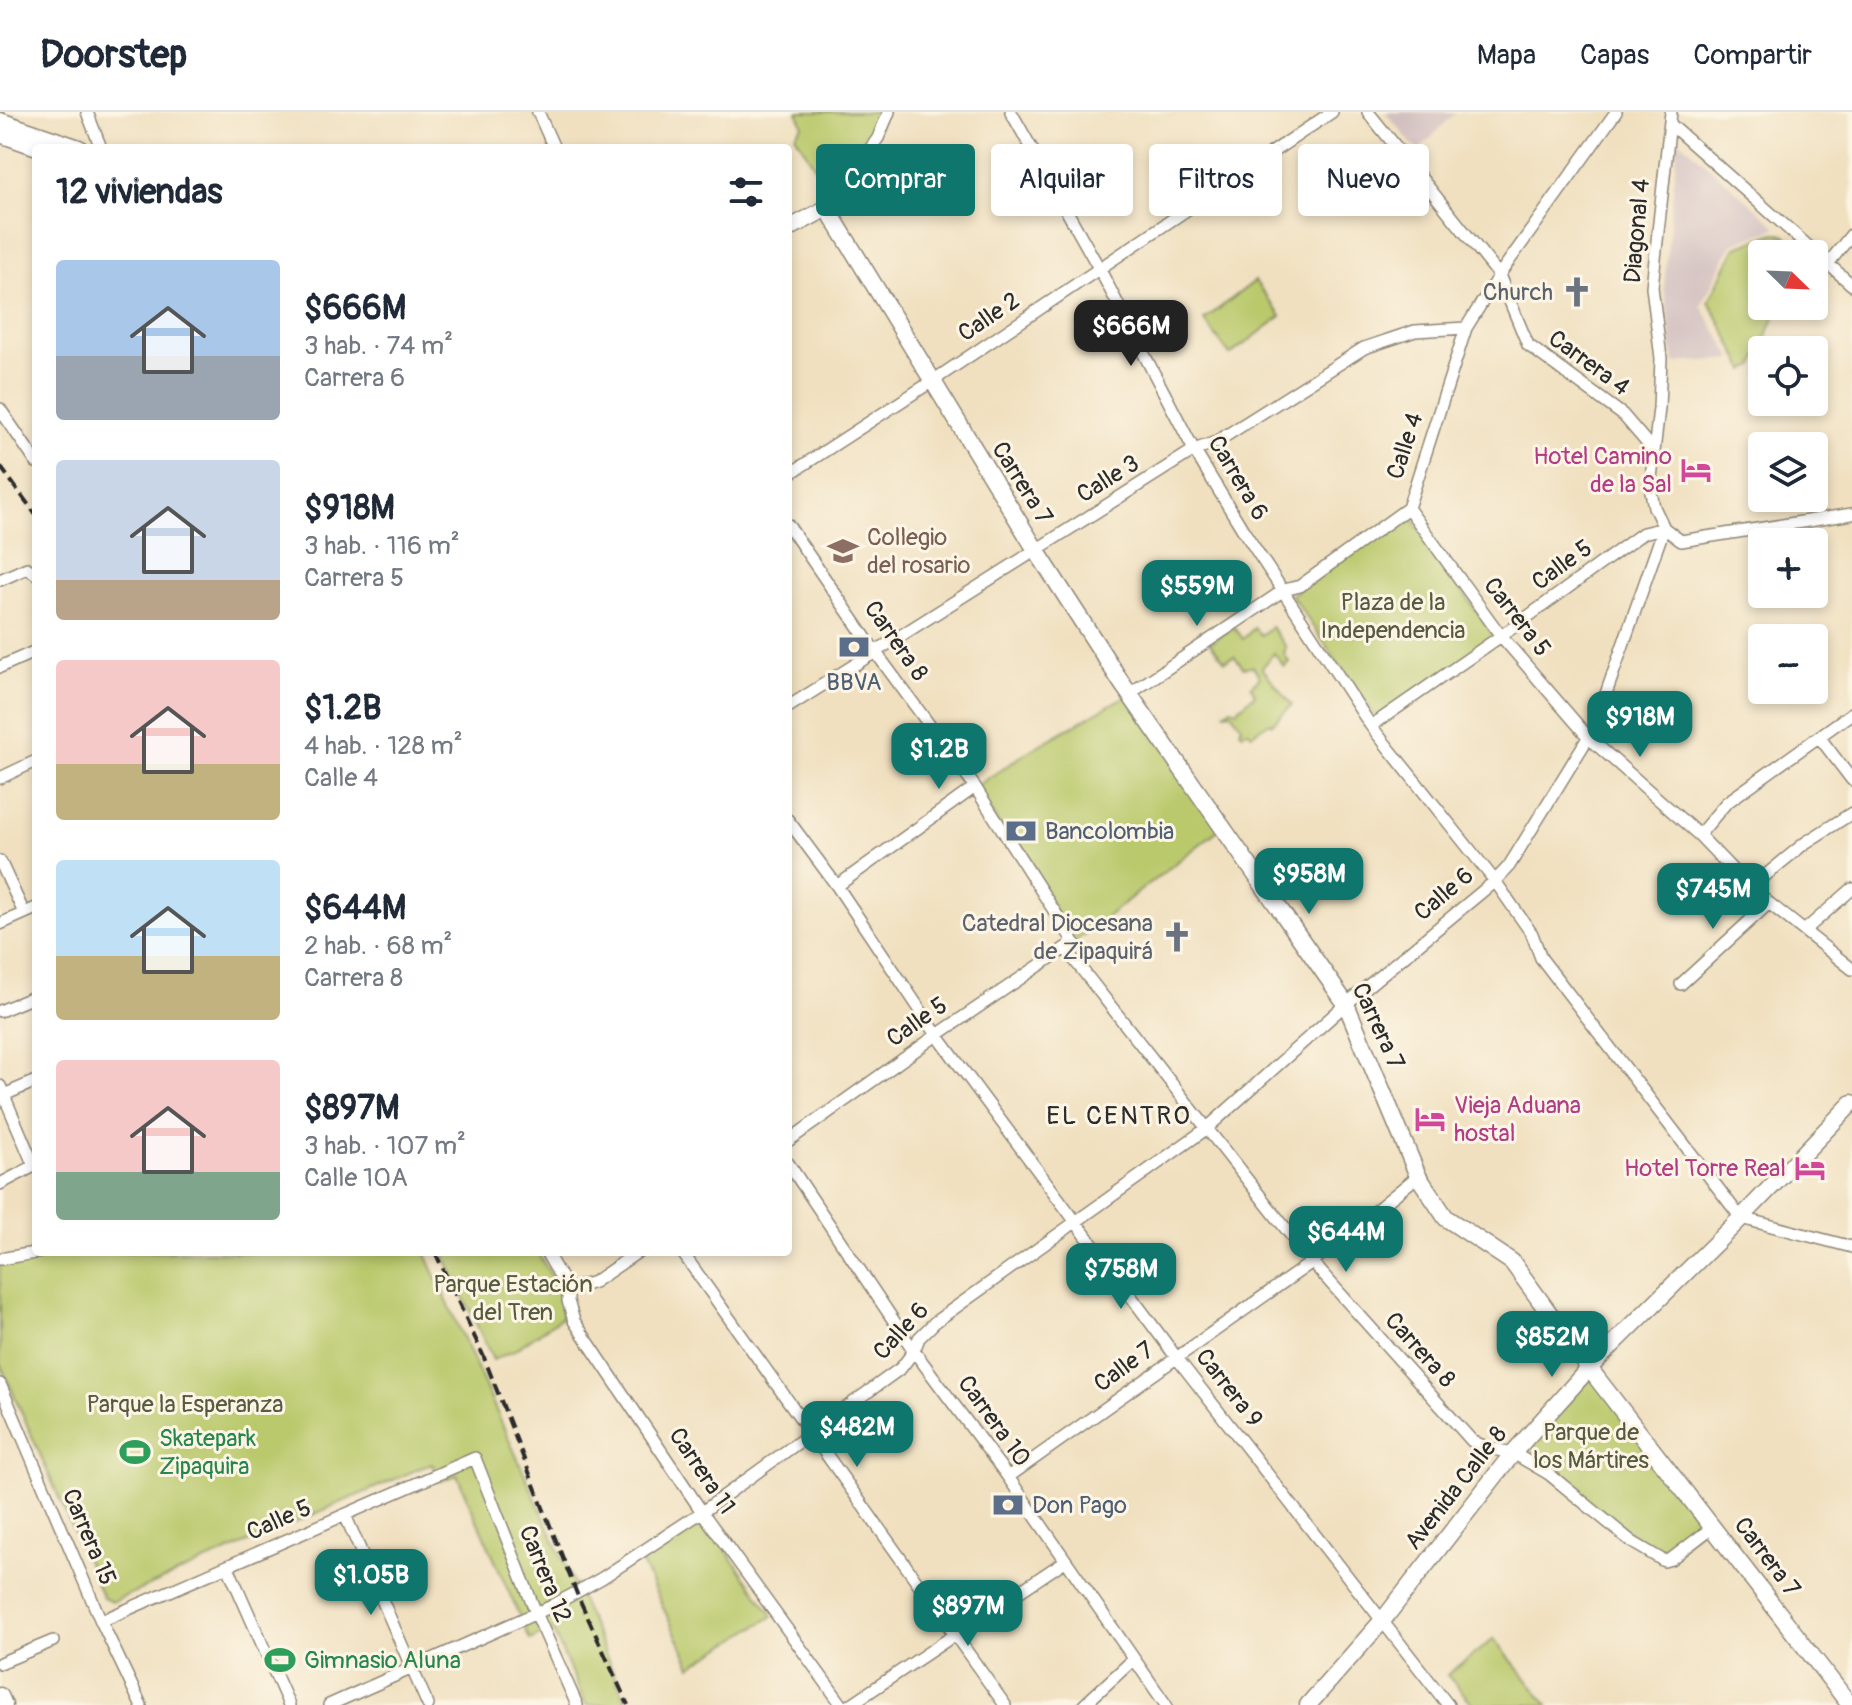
<!DOCTYPE html>
<html lang="es">
<meta charset="utf-8">
<style>
:root{--surface:#fff;--page:#f6f6f7;--text:#1f2937;--muted:#747a83;--line:#e0e1e3;--accent:#0f766e}
body{margin:0;font-family:Pangolin,sans-serif;background:var(--page);color:var(--text);height:100vh;display:flex;flex-direction:column;font-size:30px;white-space:nowrap}
*{box-sizing:border-box;margin:0}
p{font-size:26px;color:var(--muted)}
.icon{flex:none;width:44px;height:44px;fill:none;stroke:currentColor;stroke-width:2;stroke-linecap:round;stroke-linejoin:round}
.map{position:relative;flex:1;overflow:hidden}
.drawer{position:absolute;left:32px;top:32px;width:760px;height:1112px;display:flex;flex-direction:column;background:var(--surface);border-radius:8px;box-shadow:0 4px 12px #0003}
.drawer>*{flex:none}
.top-card{position:absolute;left:816px;top:32px;width:760px;height:72px;display:flex;gap:16px}
.needle{width:52px;rotate:113deg}
.fabs{position:absolute;left:1748px;top:128px;display:grid;gap:16px}
.fabs a{display:grid;place-items:center;width:80px;height:80px;border-radius:8px;background:var(--surface);box-shadow:0 4px 12px #0003;font-size:40px}
.price{position:absolute;translate:-50% -68px;padding:0 18px;border-radius:16px;background:var(--accent);color:#fff;font-size:26px;line-height:52px;filter:drop-shadow(0 2px 4px #0008)}
.price::after{content:'';position:absolute;left:50%;top:48px;width:24px;height:18px;margin-left:-12px;background:inherit;clip-path:polygon(0 0,100% 0,50% 100%)}
.price.active{background:#222;color:#fff}
ul{padding:0;list-style:none}
li{display:flex;align-items:center;gap:24px;height:200px;padding:0 24px}
li span{display:grid;place-items:center;flex:none;width:224px;height:160px;border-radius:8px;color:#555}
li>.icon{margin-inline-start:auto}
span .icon{width:96px;height:96px;fill:#fffc;stroke-width:1}
li b{font-size:34px}
h2{display:flex;justify-content:space-between;align-items:center;height:96px;padding:0 24px;font-size:34px}
.tag{padding:0 28px;border-radius:8px;background:var(--surface);box-shadow:0 4px 12px #0003;font-size:28px;line-height:72px}
.tag.active{background:var(--accent);color:#fff}
header{display:flex;align-items:center;gap:48px;box-sizing:border-box;height:112px;padding:0 40px;background:var(--surface);border-bottom:2px solid var(--line)}
header strong{font-size:38px}
nav{display:flex;gap:44px;margin-inline-start:auto;font-size:28px}
.map>svg:first-child{display:block}
.industrial{fill:#d2bfc0}
.green{fill:#bac96c;stroke:#727a4c;stroke-width:2}
.lines{fill:none;stroke-linecap:round;stroke-linejoin:round}
.street-casing{stroke:#8e8676;stroke-width:14}
.secondary-casing{stroke:#8e8676;stroke-width:19}
.street{stroke:#fff;stroke-width:11}
.secondary{stroke:#fff;stroke-width:16}
.rail{stroke:#2b2b2b;stroke-width:4;stroke-dasharray:12 6;stroke-linecap:butt}
.labels{text-anchor:middle;dominant-baseline:central;stroke-width:6;stroke-linejoin:round;paint-order:stroke}
.street-label{font-size:24px;fill:#2b2b2b;stroke:#fcf5e5}
.worship-label{font-size:24px;fill:#5b616d;stroke:#fcf5e5;text-anchor:end}
.hotel-label{font-size:24px;fill:#b23c85;stroke:#fcf5e5;text-anchor:end}
.education-label{font-size:24px;fill:#785e54;stroke:#fcf5e5;text-anchor:start}
.park-label{font-size:24px;fill:#565a3e;stroke:#fcf5e5}
.service-label{font-size:24px;fill:#4e5e75;stroke:#fcf5e5;text-anchor:start}
.leisure-label{font-size:24px;fill:#27864d;stroke:#fcf5e5;text-anchor:start}
.neighbourhood-label{font-size:26px;letter-spacing:2px;fill:#2b2b2b;stroke:#fcf5e5}
</style>
<header>
<strong>Doorstep</strong>
<nav><a>Mapa</a><a>Capas</a><a>Compartir</a></nav>
</header>
<div class="map">
<svg width="1852" height="1593" viewBox="0 0 1852 1593">
<rect width="100%" height="100%" fill="#fcf5e5"/>
<filter id="ink" filterUnits="userSpaceOnUse"><feTurbulence type="fractalNoise" baseFrequency=".0125" numOctaves="2"/><feDisplacementMap in="SourceGraphic" scale="16" xChannelSelector="R" yChannelSelector="G"/><feConvolveMatrix kernelMatrix="1 2 1 2 8 2 1 2 1" color-interpolation-filters="sRGB"/></filter>
<filter id="wash" filterUnits="userSpaceOnUse"><feTurbulence type="fractalNoise" baseFrequency=".006" numOctaves="4" result="noise"/><feDisplacementMap in="SourceGraphic" scale="32" xChannelSelector="R" yChannelSelector="G"/><feGaussianBlur stdDeviation="1.8" result="paint"/><feColorMatrix in="noise" values="0 0 0 0 0 0 0 0 0 0 0 0 0 0 0 0 0 1.4 0 .05"/><feComposite in="paint" operator="in"/></filter>
<g filter="url(#wash)">
<rect width="100%" height="100%" fill="#f0e0c0"/>
<path class="industrial" d="M1385,0H1456L1418,39Z
M1678,27L1777,115L1732,132L1701,194L1733,247L1674,251L1664,175Z"/>
<path class="green" d="M797,0H884L874,24L830,78L795,23L803,13Z
M1775,121L1785,124L1802,139L1800,142H1762V194H1779L1754,254L1745,258L1709,189L1736,135Z
M1255,169L1281,204L1230,243L1204,208Z
M1408,401L1495,526L1378,608L1291,483Z
M1234,515L1243,527L1254,516L1261,523L1271,515L1286,535L1284,542L1289,550L1284,555L1274,541L1262,556L1292,593L1272,612L1270,610L1252,622L1247,618L1242,621L1240,618L1242,614L1231,600L1224,601L1231,596L1237,598L1255,582L1251,574L1260,565L1253,554L1243,555L1234,544L1225,549L1210,531Z
M1129,582L1222,715L1074,830L975,675L1032,637Z
M83,1140H425L628,1593H586L552,1517L530,1528L457,1363L441,1369L432,1351L112,1490L103,1486L0,1251V1152Z
M443,1140H537L561,1180L562,1205L513,1239L493,1248Z
M1595,1261L1707,1410L1665,1447L1520,1341Z
M702,1404L773,1504L691,1554L640,1447Z
M1494,1527L1548,1593H1474L1447,1563Z"/>
</g>
<g filter="url(#ink)">
<g class="lines">
<g class="street-casing">
<path id="street" d="M87,0L101,36
M538,0L554,36
M1011,0L1100,158L1194,338L1243,418L1371,614L1495,769L1532,822L1541,846L1741,1106L1852,1135
M1368,0L1499,163L1528,233L1623,303L1653,338
M1670,12L1852,173
M827,96L878,26L889,0
M1827,153L1852,122
M0,297L36,350
M788,363L931,270L1332,0
M1408,396L1501,524L1589,626L1699,723L1750,776L1852,857
M788,413L874,538L975,675L1074,830L937,923L788,1029
M1664,416L1681,429L1852,402
M0,468L27,456L36,462
M0,555L36,539
M1129,582L1284,478L1300,474L1408,396L1466,216L1499,163L1616,0
M788,595L1194,338L1216,330L1364,236L1415,219L1466,216
M1371,614L1501,524L1643,421L1664,416
M1820,626L1852,668
M0,666L36,649
M788,708L837,774L937,923L1176,1245L1448,1593
M1699,723L1726,691L1852,601
M0,749L24,801
M837,774L975,675
M1750,776L1805,731L1852,701
M0,812L36,796
M1804,819L1852,777
M1065,836L1312,1150L1472,1329L1488,1336L1513,1341L1549,1362L1632,1430L1664,1449L1671,1447L1714,1414
M1681,872L1768,792
M0,899L36,884
M0,974L34,1054
M4,983L36,969
M788,1051L914,1239L1008,1365L1166,1593
M0,1072L36,1053
M546,1140L568,1178V1189L574,1209L702,1400L842,1593
M682,1140L1005,1593
M0,1147L40,1140
M568,1178L594,1170L638,1140
M0,1272L101,1509L141,1593
M1008,1365L1312,1150L1418,1064
M345,1403L428,1593
M228,1455L289,1593
M101,1509L475,1346L536,1501L577,1593
M0,1551L53,1529
M329,1593L550,1495L602,1466L702,1400L901,1256L914,1239L919,1226L935,1210L1206,1017L1346,892L1495,769L1509,754L1594,616L1664,416L1654,395L1650,375L1659,296L1661,246L1652,175L1671,0
M850,1593L1065,1449
M1084,1593L1134,1547"/>
</g>
<g class="secondary-casing">
<path id="secondary" d="M0,9L79,36
M0,22L40,36
M788,117L827,96L1036,438L1123,573L1346,892L1418,1064L1446,1106L1512,1150L1589,1256L1850,1593
M0,1584L4,1593
M1308,1593L1383,1508L1513,1341L1589,1256L1741,1106L1852,991"/>
</g>
<use href="#street" class="street"/>
<use href="#secondary" class="secondary"/>
<path class="rail" d="M0,354L36,403
M435,1140L483,1243L577,1482L628,1593"/>
</g>
</g>
<defs>
<g id="church-bare" transform="scale(2.4)"><path d="M-1.2-6h2.4v3.5h3.3v2.4h-3.3V6h-2.4V-.1h-3.3v-2.4h3.3Z" fill="#6b7280" stroke="#fcf5e5" stroke-width="2.5" paint-order="stroke"/></g>
<g id="hotel-bare" transform="scale(2.4)"><path d="M-6-4.5h1.5V1H6V5H4.5V3h-9V5H-6ZM-4 0a1.8 1.8 0 1 1 3.6 0ZM.5 0V-2.5h3Q6-2.5 6 0Z" fill="#d1479c" stroke="#fcf5e5" stroke-width="2.5" paint-order="stroke"/></g>
<g id="university-bare" transform="scale(2.4)"><path d="M0-5L7-2L0 1L-7-2ZM-4 1L0 2.5L4 1V4Q0 6-4 4Z" fill="#8d6e63" stroke="#fcf5e5" stroke-width="2.5" paint-order="stroke"/></g>
<g id="bank-bare" transform="scale(2.4)"><path d="M-6-4H6V4H-6ZM0-2.3a2.3 2.3 0 1 0 0 4.6a2.3 2.3 0 1 0 0-4.6Z" fill="#5c6f8a" stroke="#fcf5e5" stroke-width="2.5" paint-order="stroke"/></g>
<g id="stadium-bare" transform="scale(2.4)"><path d="M0-5a6.5 5 0 1 0 0 10a6.5 5 0 1 0 0-10ZM-3.5-1.8h7v3.6h-7Z" fill="#2e9e5b" stroke="#fcf5e5" stroke-width="2.5" paint-order="stroke"/></g>
</defs>
<g fill-rule="evenodd">
<use href="#church-bare" x="1577" y="180"/>
<use href="#hotel-bare" x="1696" y="358"/>
<use href="#university-bare" x="843" y="439"/>
<use href="#bank-bare" x="854" y="535"/>
<use href="#bank-bare" x="1021" y="719"/>
<use href="#church-bare" x="1177" y="825"/>
<use href="#hotel-bare" x="1430" y="1007"/>
<use href="#hotel-bare" x="1810" y="1056"/>
<use href="#stadium-bare" x="135" y="1340"/>
<use href="#bank-bare" x="1008" y="1393"/>
<use href="#stadium-bare" x="280" y="1548"/>
</g>
<g class="labels">
<g class="street-label">
<text transform="translate(1637 119) rotate(-85)">Diagonal 4</text>
<text transform="translate(989 205) rotate(-34)">Calle 2</text>
<text transform="translate(1589 251) rotate(36)">Carrera 4</text>
<text transform="translate(1405 334) rotate(-72)">Calle 4</text>
<text transform="translate(1238 366) rotate(59)">Carrera 6</text>
<text transform="translate(1108 367) rotate(-32)">Calle 3</text>
<text transform="translate(1022 371) rotate(58)">Carrera 7</text>
<text transform="translate(1562 453) rotate(-36)">Calle 5</text>
<text transform="translate(1517 505) rotate(52)">Carrera 5</text>
<text transform="translate(896 529) rotate(55)">Carrera 8</text>
<text transform="translate(1444 782) rotate(-40)">Calle 6</text>
<text transform="translate(917 910) rotate(-35)">Calle 5</text>
<text transform="translate(1378 914) rotate(65)">Carrera 7</text>
<text transform="translate(901 1219) rotate(-47)">Calle 6</text>
<text transform="translate(1420 1238) rotate(48)">Carrera 8</text>
<text transform="translate(1124 1255) rotate(-36)">Calle 7</text>
<text transform="translate(1229 1276) rotate(52)">Carrera 9</text>
<text transform="translate(994 1309) rotate(54)">Carrera 10</text>
<text transform="translate(702 1359) rotate(56)">Carrera 11</text>
<text transform="translate(1456 1376) rotate(-52)">Avenida Calle 8</text>
<text transform="translate(279 1408) rotate(-24)">Calle 5</text>
<text transform="translate(89 1425) rotate(67)">Carrera 15</text>
<text transform="translate(1767 1445) rotate(53)">Carrera 7</text>
<text transform="translate(545 1462) rotate(68)">Carrera 12</text>
</g>
<g class="worship-label">
<text x="1553" y="180">Church</text>
<text x="1153" y="811">Catedral Diocesana<tspan x="1153" dy="28">de Zipaquirá</tspan></text>
</g>
<g class="hotel-label">
<text x="1672" y="344">Hotel Camino<tspan x="1672" dy="28">de la Sal</tspan></text>
<text x="1454" y="993" text-anchor="start">Vieja Aduana<tspan x="1454" dy="28">hostal</tspan></text>
<text x="1786" y="1056">Hotel Torre Real</text>
</g>
<g class="education-label">
<text x="867" y="425">Collegio<tspan x="867" dy="28">del rosario</tspan></text>
</g>
<g class="park-label">
<text x="1393" y="490">Plaza de la<tspan x="1393" dy="28">Independencia</tspan></text>
<text x="513" y="1172">Parque Estación<tspan x="513" dy="28">del Tren</tspan></text>
<text x="185" y="1292">Parque la Esperanza</text>
<text x="1591" y="1320">Parque de<tspan x="1591" dy="28">los Mártires</tspan></text>
</g>
<g class="service-label">
<text x="854" y="570" text-anchor="middle">BBVA</text>
<text x="1045" y="719">Bancolombia</text>
<text x="1032" y="1393">Don Pago</text>
</g>
<g class="leisure-label">
<text x="159" y="1326">Skatepark<tspan x="159" dy="28">Zipaquira</tspan></text>
<text x="304" y="1548">Gimnasio Aluna</text>
</g>
<g class="neighbourhood-label">
<text x="1119" y="1004">EL CENTRO</text>
</g>
</g>
</svg>
<div class="fabs">
<a><svg class="needle" viewBox="-14 -14 28 28"><path d="M0-13l5 13h-10z" fill="#e53935"/><path d="M0 13l5-13h-10z" fill="#747a83"/></svg></a>
<a><svg class="icon" aria-label="locate" viewBox="0 0 24 24"><circle cx="12" cy="12" r="6"/><path d="M12 2v4M12 18v4M2 12h4M18 12h4"/></svg></a>
<a><svg class="icon" aria-label="layers" viewBox="0 0 24 24"><path d="M12 4l9 5-9 5-9-5zM3 14l9 5 9-5"/></svg></a>
<a>+</a>
<a>−</a>
</div>
<b class="price active" style="left:1131px;top:256px">$666M</b>
<b class="price" style="left:1197px;top:516px">$559M</b>
<b class="price" style="left:1640px;top:647px">$918M</b>
<b class="price" style="left:939px;top:679px">$1.2B</b>
<b class="price" style="left:1309px;top:804px">$958M</b>
<b class="price" style="left:1713px;top:819px">$745M</b>
<b class="price" style="left:1346px;top:1162px">$644M</b>
<b class="price" style="left:1121px;top:1199px">$758M</b>
<b class="price" style="left:1552px;top:1267px">$852M</b>
<b class="price" style="left:857px;top:1357px">$482M</b>
<b class="price" style="left:371px;top:1505px">$1.05B</b>
<b class="price" style="left:968px;top:1536px">$897M</b>
<div class="top-card">
<a class="tag active">Comprar</a>
<a class="tag">Alquilar</a>
<a class="tag">Filtros</a>
<a class="tag">Nuevo</a>
</div>
<section class="drawer">
<h2>12 viviendas<svg class="icon" aria-label="filters" viewBox="0 0 24 24"><path d="M4 7h16M4 17h16"/><circle cx="9" cy="7" r="2"/><circle cx="15" cy="17" r="2"/></svg></h2>
<ul>
<li><span style="background:linear-gradient(#a9c7e8 60%,#9aa5b1 0)"><svg class="icon" aria-label="home" viewBox="0 0 24 24"><path d="M3 11l9-7 9 7M6 9v11h12V9"/></svg></span><div><b>$666M</b><p>3 hab. · 74 m²</p><p>Carrera 6</p></div></li>
<li><span style="background:linear-gradient(#c9d6e8 75%,#b9a48a 0)"><svg class="icon" aria-label="home" viewBox="0 0 24 24"><path d="M3 11l9-7 9 7M6 9v11h12V9"/></svg></span><div><b>$918M</b><p>3 hab. · 116 m²</p><p>Carrera 5</p></div></li>
<li><span style="background:linear-gradient(#f6c9c9 65%,#c2b280 0)"><svg class="icon" aria-label="home" viewBox="0 0 24 24"><path d="M3 11l9-7 9 7M6 9v11h12V9"/></svg></span><div><b>$1.2B</b><p>4 hab. · 128 m²</p><p>Calle 4</p></div></li>
<li><span style="background:linear-gradient(#bfe0f5 60%,#c2b280 0)"><svg class="icon" aria-label="home" viewBox="0 0 24 24"><path d="M3 11l9-7 9 7M6 9v11h12V9"/></svg></span><div><b>$644M</b><p>2 hab. · 68 m²</p><p>Carrera 8</p></div></li>
<li><span style="background:linear-gradient(#f6c9c9 70%,#7fa58c 0)"><svg class="icon" aria-label="home" viewBox="0 0 24 24"><path d="M3 11l9-7 9 7M6 9v11h12V9"/></svg></span><div><b>$897M</b><p>3 hab. · 107 m²</p><p>Calle 10A</p></div></li>
</ul>
</section>
</div>
